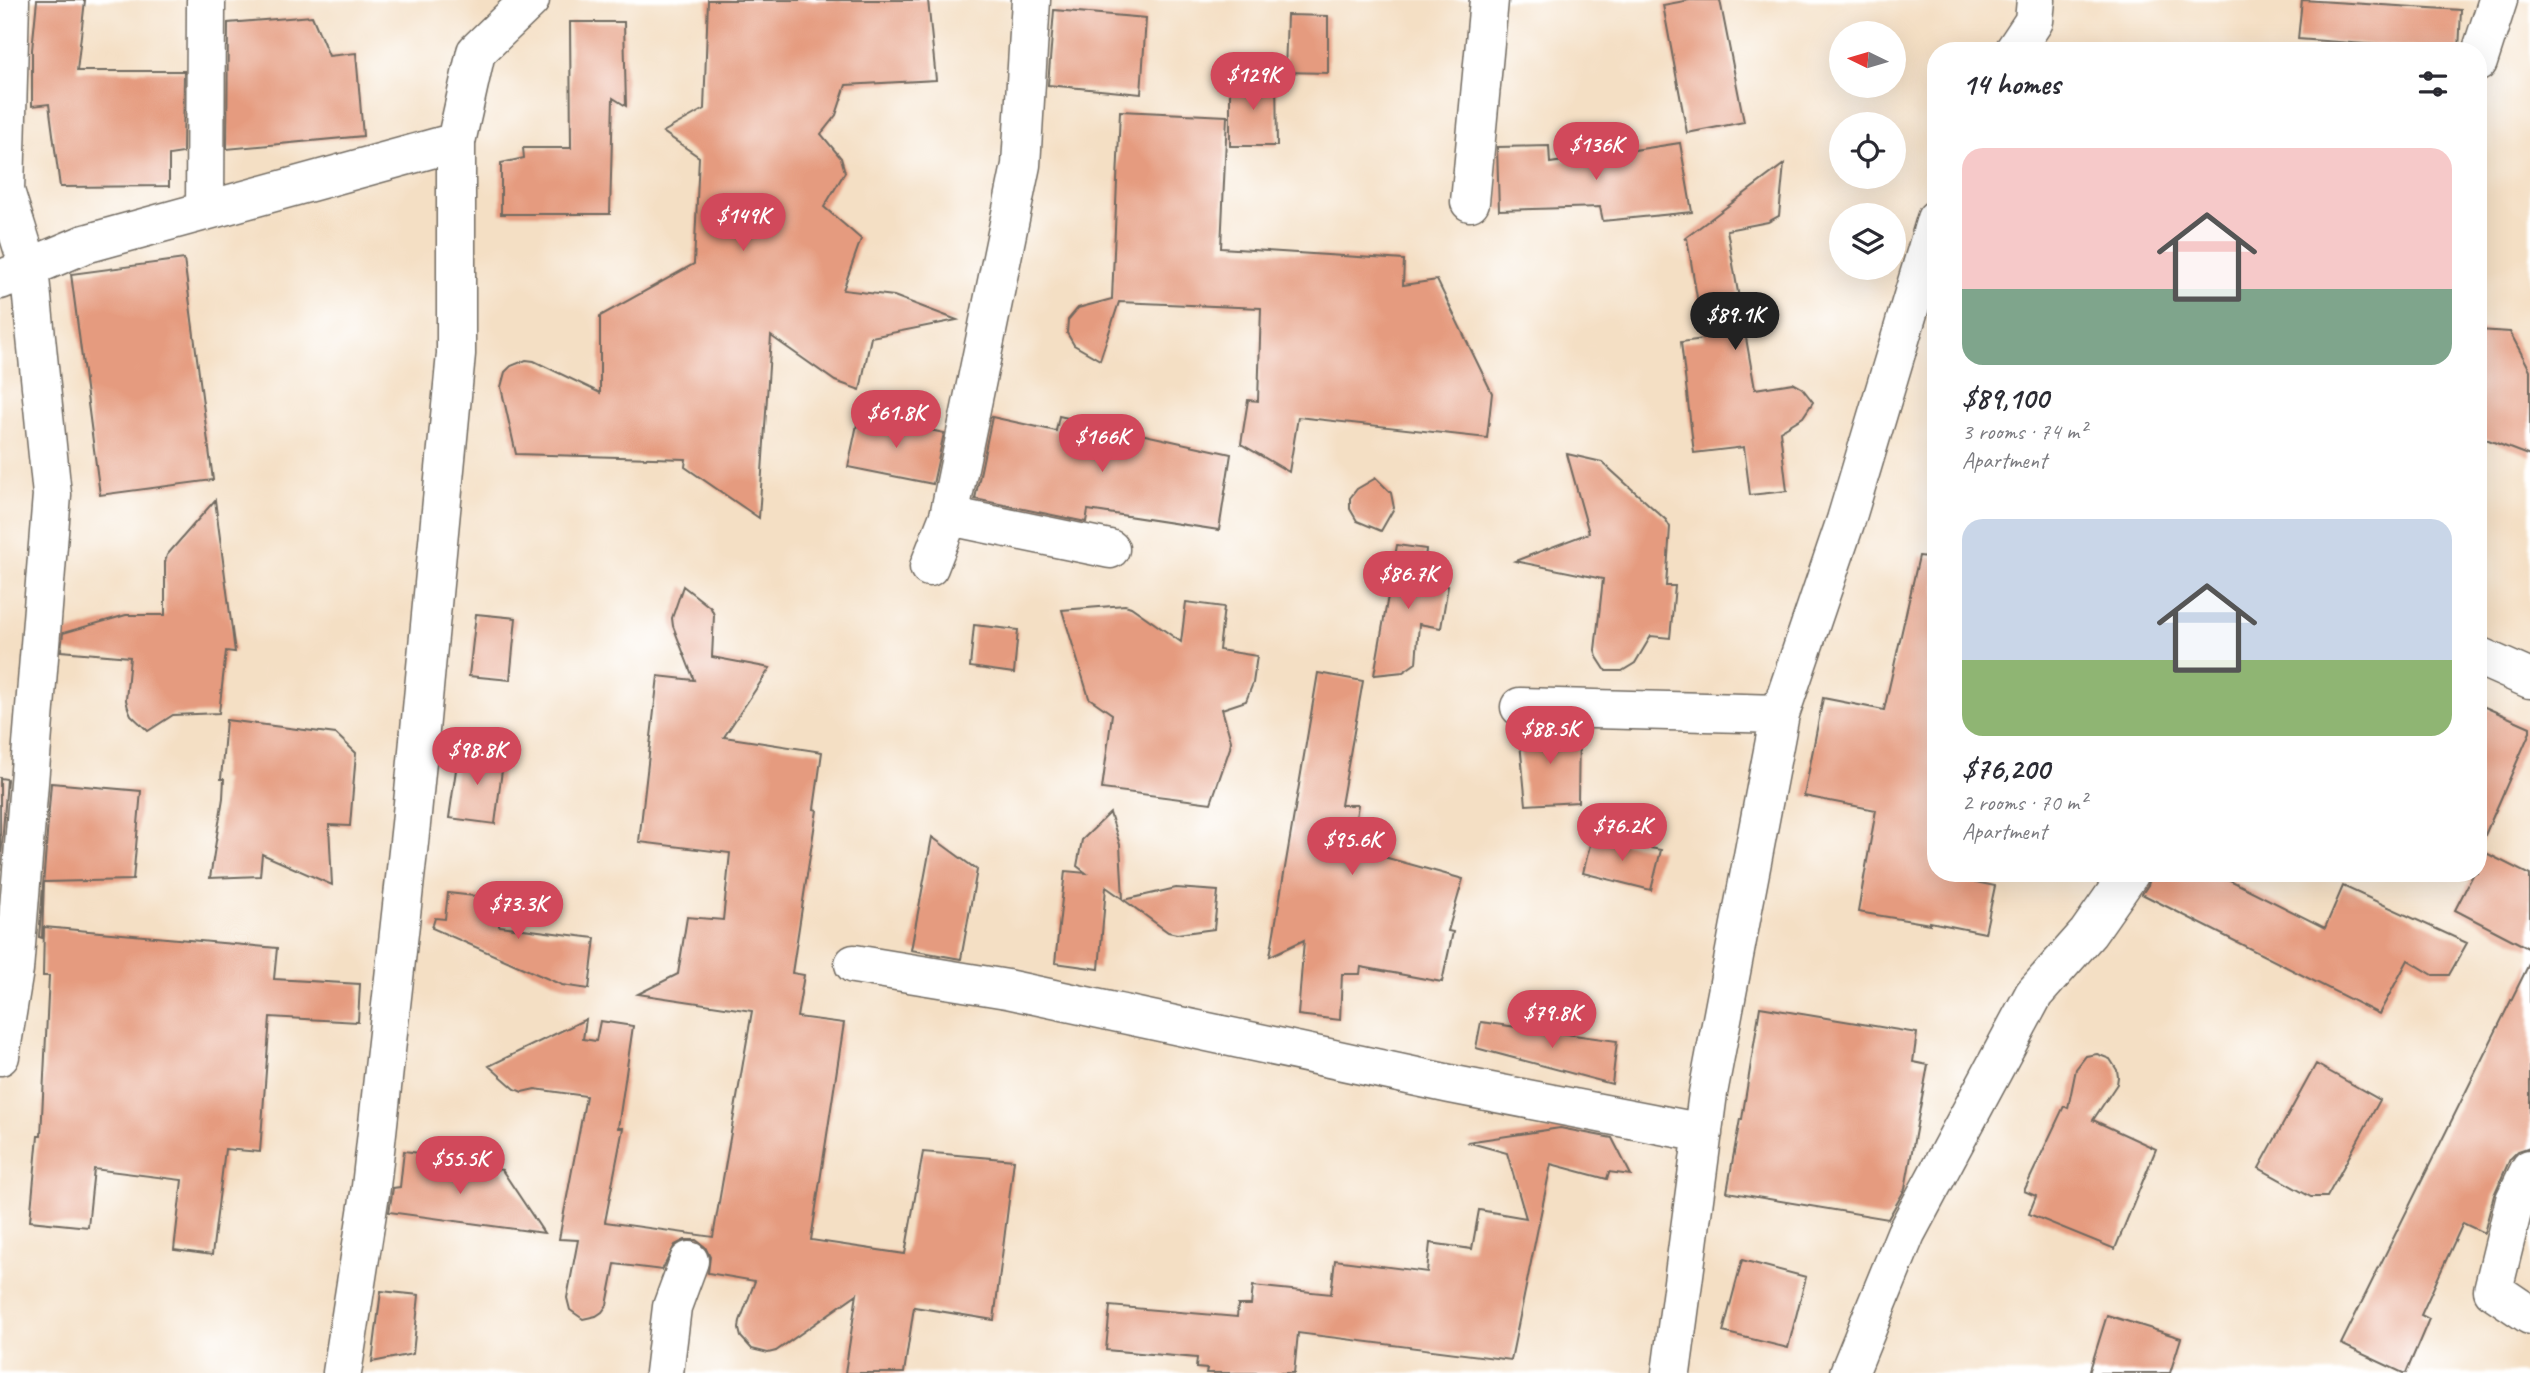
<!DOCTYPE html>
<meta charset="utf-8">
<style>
:root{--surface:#fff;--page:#f7f7f7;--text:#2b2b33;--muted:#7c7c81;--accent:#d1495b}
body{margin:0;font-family:Caveat,sans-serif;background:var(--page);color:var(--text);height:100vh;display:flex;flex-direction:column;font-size:26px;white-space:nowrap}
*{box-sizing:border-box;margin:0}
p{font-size:23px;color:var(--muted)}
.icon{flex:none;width:38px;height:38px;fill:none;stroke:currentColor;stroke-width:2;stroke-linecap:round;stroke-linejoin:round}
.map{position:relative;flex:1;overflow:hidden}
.sheet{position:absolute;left:1927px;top:42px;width:560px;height:840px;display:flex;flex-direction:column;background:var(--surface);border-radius:28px;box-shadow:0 7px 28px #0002}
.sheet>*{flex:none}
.needle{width:46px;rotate:275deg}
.controls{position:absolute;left:1829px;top:21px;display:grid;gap:14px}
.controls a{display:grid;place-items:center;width:77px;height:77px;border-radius:50%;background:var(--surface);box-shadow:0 7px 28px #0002;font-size:35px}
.price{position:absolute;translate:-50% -60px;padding:0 16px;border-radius:24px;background:var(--accent);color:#fff;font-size:23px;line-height:46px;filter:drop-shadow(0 2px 4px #0008)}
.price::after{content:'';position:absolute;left:50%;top:42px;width:21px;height:16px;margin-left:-10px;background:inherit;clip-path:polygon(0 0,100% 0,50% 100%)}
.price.active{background:#222;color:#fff}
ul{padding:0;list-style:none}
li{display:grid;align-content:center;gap:14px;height:371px;padding:0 35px}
li span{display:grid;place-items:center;height:217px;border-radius:21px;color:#555}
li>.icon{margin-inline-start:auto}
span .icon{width:126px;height:126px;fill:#fffc;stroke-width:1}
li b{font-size:30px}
h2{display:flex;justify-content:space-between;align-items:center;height:84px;padding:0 35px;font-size:30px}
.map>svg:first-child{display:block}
.building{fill:#e59b7f}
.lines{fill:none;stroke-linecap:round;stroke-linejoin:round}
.street-casing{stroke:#716a61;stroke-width:41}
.street{stroke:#fff;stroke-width:38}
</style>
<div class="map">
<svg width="2530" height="1373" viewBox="0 0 2530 1373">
<rect width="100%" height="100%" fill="#fff"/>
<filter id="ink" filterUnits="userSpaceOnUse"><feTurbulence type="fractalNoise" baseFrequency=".0143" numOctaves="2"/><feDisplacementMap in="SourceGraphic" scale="14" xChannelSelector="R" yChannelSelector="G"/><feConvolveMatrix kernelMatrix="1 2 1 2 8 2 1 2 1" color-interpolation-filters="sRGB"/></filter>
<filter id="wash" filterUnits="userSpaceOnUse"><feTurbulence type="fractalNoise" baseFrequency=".00686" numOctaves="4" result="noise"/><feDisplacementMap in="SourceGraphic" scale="28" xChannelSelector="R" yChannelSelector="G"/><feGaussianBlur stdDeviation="1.57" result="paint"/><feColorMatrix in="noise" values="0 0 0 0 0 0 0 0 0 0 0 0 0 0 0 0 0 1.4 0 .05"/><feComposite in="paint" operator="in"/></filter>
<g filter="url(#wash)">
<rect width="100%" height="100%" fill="#f4dfc4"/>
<g id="blocks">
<path class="building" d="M37,0H85L77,71H184L183,153L169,155V186L60,187L49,104L32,106V50Z
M708,0H928L936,80L846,85L836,115L821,134L841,158L845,172L824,207L861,239L843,290L894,296L957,320L871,337L860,390L835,381L771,336L759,518L685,467L686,459L516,454L501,387L505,372L511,366L526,360L534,361L600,393V316L694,264L699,157L663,132L704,109Z
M1690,0H1720L1744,122L1687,133L1663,5Z
M2302,0L2461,10L2459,51L2298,39Z
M1054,10L1146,18L1141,94L1048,85Z
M1287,15L1328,16V73L1285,72Z
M312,16L329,56L356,53L363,136L227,149L228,23Z
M570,22H624L626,106L613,98L610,214H501V163L524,158L523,148H571Z
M1276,78L1277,146H1230V79Z
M1120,111L1227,116L1221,248L1404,260L1403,285L1437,280L1492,393L1487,438L1298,417L1289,472L1241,444L1248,400L1258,401L1261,308L1119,302L1100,360L1074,345L1067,333L1068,320L1078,308L1112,299Z
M1680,143L1692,212L1603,221L1600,207L1499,210L1497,147L1549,146L1550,163Z
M1784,164L1779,216L1768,222L1727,230L1755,389L1793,383L1802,388L1813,402L1803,417L1780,431L1787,491L1750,495L1744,447L1694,453L1681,342L1704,339L1687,238L1684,239Z
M184,259L213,480L100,495L71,274Z
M2478,330L2510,332L2530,370V456L2478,436Z
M859,415L944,433L933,484L848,467Z
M1059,416L1231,454L1219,530L1088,510L1086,522L975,499L992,417L1056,431Z
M1567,454L1602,462L1666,520L1670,527L1666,586H1675L1670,638L1651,636L1635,663L1622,671H1606L1597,657L1595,650L1603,579L1515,561L1589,533Z
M1376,478L1391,493L1394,508L1381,531L1357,521L1350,509V498L1357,489Z
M215,500L235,652L226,651L219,713L173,715L148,731L131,715L128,708L126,700L130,657L61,651L63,633L126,615H165V562L167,555Z
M1397,545L1426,549L1423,582L1448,586L1441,628L1419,624L1416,663L1403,672L1374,675Z
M1919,556L1936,558V874L1995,886L1985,933L1930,922V924L1858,912L1876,810L1804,796L1823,698L1884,710Z
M683,586L711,608L714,615L712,657L770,668L724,737L822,752L814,809L817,810L792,973L804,975L797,1017L844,1023L811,1240L905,1254L923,1152L1014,1160L994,1320L914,1307L904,1373H845L857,1294L776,1351L768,1353L752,1349L741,1337L739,1329L740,1321L755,1281L708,1273L710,1257L705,1247L696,1240H685L675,1245L662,1270L615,1264L607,1305L602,1312L596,1316L583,1319L570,1310L567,1298L578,1240L559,1239L586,1096L535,1089L522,1092L515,1089L489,1066L586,1019L583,1039L596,1041L600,1021L633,1026L618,1128H623L605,1222L713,1237L752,1011L638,994L678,974L687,917L723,920L730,853L639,842L658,676L694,680L673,626L672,618Z
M1186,602L1224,607L1219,650L1257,656L1253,683L1246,701L1222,709L1231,741L1230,748L1211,803L1102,789L1112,714L1089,698L1062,610L1125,605L1131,607L1181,642Z
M476,614L516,618L510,680L469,676Z
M974,625L1018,630L1014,673L970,667Z
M1318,673L1363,681L1341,805H1358L1353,837L1367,838L1366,852L1463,879L1448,931L1453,932L1442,982L1361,967L1360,974H1342L1340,1020L1298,1015L1304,940L1270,956Z
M2478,704L2530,727V732L2478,851Z
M226,720L336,734L356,753L350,826L329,825L332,885L262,854L260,876L210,878L223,798L224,779H221Z
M1535,729L1579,730L1578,802L1526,805L1519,732Z
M459,749L504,755L495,824L449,818Z
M0,778L7,779L0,871Z
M51,783L141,791L133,880L44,882L42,938L39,937Z
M1110,813L1120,845L1123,899L1106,887L1099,969L1055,963L1065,871L1086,873L1077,866L1082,840Z
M932,837L977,870L961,959L911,950Z
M1592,837L1661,850L1651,890L1583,873Z
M2484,852L2530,875V949L2455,910L2474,873H2478V865Z
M2152,873H2216L2325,928L2343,886L2467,943L2449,975H2433L2408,960L2379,1014L2142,894L2148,885Z
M1176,888L1218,891L1214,929L1177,934L1168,932L1124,900Z
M448,893L501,899L499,926L595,938L589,989L562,985L432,928L435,918L445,919Z
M44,927L277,948L274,979L360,984L358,1022L270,1017L260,1152L225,1149L212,1255L174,1250L182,1180L94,1169L88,1227L30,1221L38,1136H41L49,976H43Z
M2530,962V1147L2518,1151L2510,1159L2494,1195L2484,1233L2463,1223L2421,1315L2429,1319L2406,1373H2403L2341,1344Z
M1760,1007L1917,1033L1913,1062L1928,1065L1905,1189L1888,1219L1727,1192L1740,1119H1742Z
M1481,1022L1617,1041L1612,1084L1476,1048Z
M2097,1054L2110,1059L2117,1070L2118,1077L2117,1084L2093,1120L2156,1149L2115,1249L2029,1214L2036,1196L2024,1191L2064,1106L2068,1108L2076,1069L2086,1056Z
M2316,1064L2380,1100L2327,1197H2311L2259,1168Z
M1560,1128L1612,1138L1631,1175L1609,1172L1607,1179L1551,1164L1511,1360L1298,1333L1294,1373H1206L1207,1369L1196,1368L1197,1358L1106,1350L1110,1306L1237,1317L1238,1305H1251L1253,1286L1331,1294L1335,1260L1427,1272L1430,1243L1472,1249L1479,1210L1526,1218L1507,1153L1467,1142Z
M404,1151L442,1156L439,1179L490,1168L502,1170L544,1233L389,1212L393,1188L400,1187Z
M1742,1260L1806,1277L1788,1348L1723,1332Z
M381,1291L419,1295L413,1354L372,1362Z
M2107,1315L2181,1338L2170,1373H2089Z"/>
</g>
</g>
<g filter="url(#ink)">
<use href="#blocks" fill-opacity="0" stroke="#716a61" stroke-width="2"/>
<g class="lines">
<g class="street-casing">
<path id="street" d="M2014,51L2034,21L2036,0
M2478,62L2498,0
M1470,202L1489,0
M205,211L206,0
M0,280L85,244L456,142
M949,516L1110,549
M929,567L949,516L1021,165L1031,0
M2478,656L2530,679
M1520,707L1780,714
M854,964L1007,989L1450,1084L1703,1133
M0,1056L14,970L52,495L29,268L5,191L10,0
M2530,1169L2515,1200L2493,1290L2530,1315
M342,1373L371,1187L411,824L456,354V142L476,52L530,0
M664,1373L672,1307L689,1261
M1671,1373L1708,1093L1780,714L1846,520L1936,219
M1849,1373L1906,1233L2034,994L2088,933L2130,873"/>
</g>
<use href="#street" class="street"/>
</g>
</g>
</svg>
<div class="controls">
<a><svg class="needle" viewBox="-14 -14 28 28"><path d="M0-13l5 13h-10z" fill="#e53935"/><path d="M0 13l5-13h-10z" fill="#7c7c81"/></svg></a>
<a><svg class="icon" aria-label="locate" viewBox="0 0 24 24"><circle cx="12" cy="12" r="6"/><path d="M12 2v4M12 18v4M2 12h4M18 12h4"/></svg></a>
<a><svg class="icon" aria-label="layers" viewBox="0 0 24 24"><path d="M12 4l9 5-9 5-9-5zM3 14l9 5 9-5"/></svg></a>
</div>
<b class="price" style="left:1253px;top:112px">$129K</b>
<b class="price" style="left:1596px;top:182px">$136K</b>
<b class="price" style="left:743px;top:253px">$149K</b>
<b class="price active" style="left:1735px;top:352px">$89.1K</b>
<b class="price" style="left:896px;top:450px">$61.8K</b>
<b class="price" style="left:1102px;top:474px">$166K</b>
<b class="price" style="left:1408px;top:611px">$86.7K</b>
<b class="price" style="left:1550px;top:766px">$88.5K</b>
<b class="price" style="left:477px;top:787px">$98.8K</b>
<b class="price" style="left:1622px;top:863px">$76.2K</b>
<b class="price" style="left:1352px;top:877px">$95.6K</b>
<b class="price" style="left:518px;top:941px">$73.3K</b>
<b class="price" style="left:1552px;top:1050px">$79.8K</b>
<b class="price" style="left:460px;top:1196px">$55.5K</b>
<section class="sheet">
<h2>14 homes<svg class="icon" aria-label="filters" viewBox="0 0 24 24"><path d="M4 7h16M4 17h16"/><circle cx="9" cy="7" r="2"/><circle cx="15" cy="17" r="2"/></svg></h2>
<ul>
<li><span style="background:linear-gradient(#f6c9c9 65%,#7fa58c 0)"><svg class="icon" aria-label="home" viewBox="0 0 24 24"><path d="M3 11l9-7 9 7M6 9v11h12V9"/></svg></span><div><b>$89,100</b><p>3 rooms · 74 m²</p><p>Apartment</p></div></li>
<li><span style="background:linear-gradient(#c9d6e8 65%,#8fb573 0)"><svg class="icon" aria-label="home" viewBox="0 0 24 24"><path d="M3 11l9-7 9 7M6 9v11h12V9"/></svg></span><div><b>$76,200</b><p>2 rooms · 70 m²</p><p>Apartment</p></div></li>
</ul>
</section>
</div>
